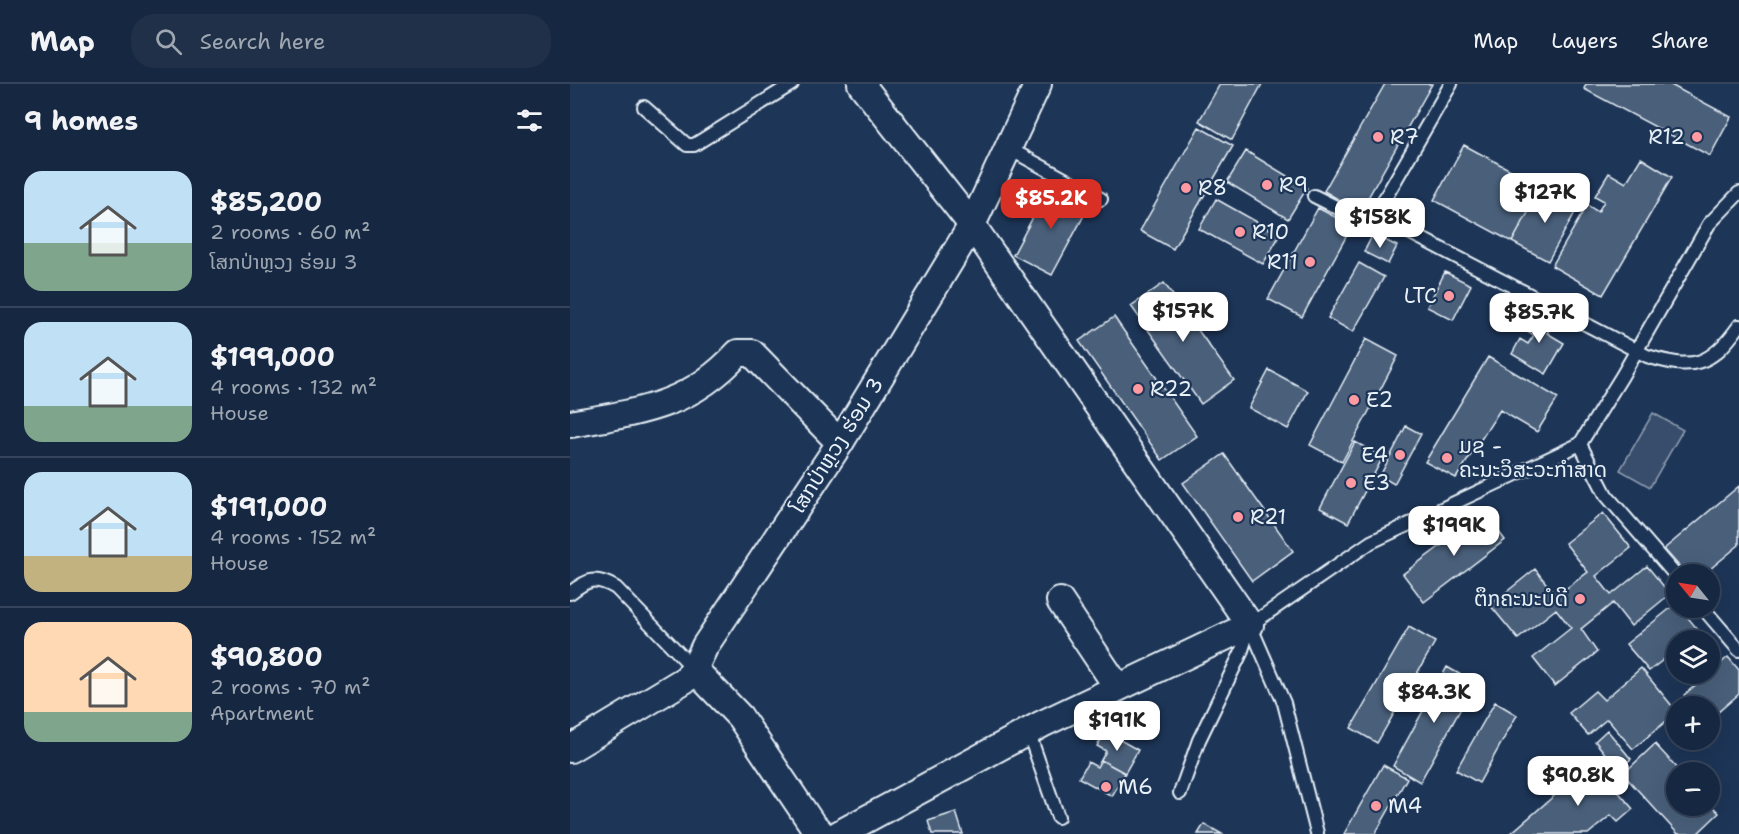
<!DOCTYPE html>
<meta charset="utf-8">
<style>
:root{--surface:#162841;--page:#1f3048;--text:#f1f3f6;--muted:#9ea6b1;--line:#35445a;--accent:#d93025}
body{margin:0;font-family:"Shantell Sans","Noto Sans Lao",sans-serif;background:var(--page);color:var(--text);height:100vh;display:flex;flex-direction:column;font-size:22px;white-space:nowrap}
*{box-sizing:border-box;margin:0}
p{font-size:20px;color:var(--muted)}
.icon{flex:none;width:33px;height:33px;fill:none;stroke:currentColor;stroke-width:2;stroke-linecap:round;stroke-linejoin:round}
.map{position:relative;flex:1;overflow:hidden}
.details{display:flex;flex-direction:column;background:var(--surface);width:570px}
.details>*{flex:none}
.needle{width:39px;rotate:300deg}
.buttons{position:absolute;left:1096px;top:480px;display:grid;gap:12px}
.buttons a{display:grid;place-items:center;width:54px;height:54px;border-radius:50%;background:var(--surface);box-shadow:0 6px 24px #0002,0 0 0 2px var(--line);font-size:30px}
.price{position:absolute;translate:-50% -51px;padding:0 14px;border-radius:12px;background:#fff;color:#222;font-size:20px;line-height:39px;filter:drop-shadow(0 2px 3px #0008)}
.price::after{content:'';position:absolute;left:50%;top:36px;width:18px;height:14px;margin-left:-9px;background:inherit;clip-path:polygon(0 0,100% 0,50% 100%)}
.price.active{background:var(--accent);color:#fff}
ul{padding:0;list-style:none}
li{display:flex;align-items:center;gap:18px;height:150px;padding:0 24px}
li+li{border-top:2px solid var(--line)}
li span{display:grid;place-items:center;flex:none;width:168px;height:120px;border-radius:18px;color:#555}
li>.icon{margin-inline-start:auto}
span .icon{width:72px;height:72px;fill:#fffc;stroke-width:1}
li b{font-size:26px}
h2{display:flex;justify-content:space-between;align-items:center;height:72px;padding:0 24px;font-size:26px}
header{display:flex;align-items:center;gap:36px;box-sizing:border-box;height:84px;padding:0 30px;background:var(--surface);border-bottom:2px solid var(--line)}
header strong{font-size:28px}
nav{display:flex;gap:33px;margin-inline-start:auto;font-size:21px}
.search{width:420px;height:54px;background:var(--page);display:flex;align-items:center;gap:15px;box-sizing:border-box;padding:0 21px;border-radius:24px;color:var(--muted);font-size:22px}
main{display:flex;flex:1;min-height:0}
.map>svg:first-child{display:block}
.pitch{fill:#374d6c;stroke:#909fb2;stroke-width:1.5}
.building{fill:#495e7a;stroke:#e8f1f8;stroke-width:1.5}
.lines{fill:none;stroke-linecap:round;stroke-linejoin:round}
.service-casing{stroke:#e8f1f8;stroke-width:16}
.minor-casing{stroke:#e8f1f8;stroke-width:30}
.service{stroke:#1d3557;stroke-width:12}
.minor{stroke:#1d3557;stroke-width:26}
.poi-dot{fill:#ff9aa2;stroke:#1d3557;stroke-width:2}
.labels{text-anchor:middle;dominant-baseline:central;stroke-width:4.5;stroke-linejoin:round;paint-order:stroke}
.poi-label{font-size:21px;fill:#e8f1f8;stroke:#1d3557;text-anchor:start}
.street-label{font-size:21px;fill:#e8f1f8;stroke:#1d3557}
</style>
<header>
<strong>Map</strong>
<div class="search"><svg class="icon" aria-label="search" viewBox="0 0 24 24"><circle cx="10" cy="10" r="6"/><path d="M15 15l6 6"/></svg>Search here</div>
<nav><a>Map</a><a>Layers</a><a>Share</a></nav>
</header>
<main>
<section class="details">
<h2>9 homes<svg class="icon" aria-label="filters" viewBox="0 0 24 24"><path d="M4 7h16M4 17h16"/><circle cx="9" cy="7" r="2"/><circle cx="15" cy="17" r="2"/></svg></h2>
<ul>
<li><span style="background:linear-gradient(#bfe0f5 60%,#7fa58c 0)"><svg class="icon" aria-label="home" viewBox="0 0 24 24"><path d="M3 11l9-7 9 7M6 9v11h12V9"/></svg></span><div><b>$85,200</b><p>2 rooms · 60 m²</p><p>ໂສກປ່າຫຼວງ ຮ່ອມ 3</p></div></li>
<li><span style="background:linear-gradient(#bfe0f5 70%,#7fa58c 0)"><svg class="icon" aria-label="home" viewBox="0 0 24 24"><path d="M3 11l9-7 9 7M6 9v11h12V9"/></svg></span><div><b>$199,000</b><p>4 rooms · 132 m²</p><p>House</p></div></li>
<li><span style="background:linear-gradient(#bfe0f5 70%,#c2b280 0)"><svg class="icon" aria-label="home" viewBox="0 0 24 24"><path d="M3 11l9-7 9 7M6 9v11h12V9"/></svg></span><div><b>$191,000</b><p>4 rooms · 152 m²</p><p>House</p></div></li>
<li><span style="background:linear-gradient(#ffd9b3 75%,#7fa58c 0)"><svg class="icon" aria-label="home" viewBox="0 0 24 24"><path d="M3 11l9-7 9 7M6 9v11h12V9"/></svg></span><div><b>$90,800</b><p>2 rooms · 70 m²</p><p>Apartment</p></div></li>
</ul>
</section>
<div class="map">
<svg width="1169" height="750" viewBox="0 0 1169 750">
<rect width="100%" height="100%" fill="#1d3557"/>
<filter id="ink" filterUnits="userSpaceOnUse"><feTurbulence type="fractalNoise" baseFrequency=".0167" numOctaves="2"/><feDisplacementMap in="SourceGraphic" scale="12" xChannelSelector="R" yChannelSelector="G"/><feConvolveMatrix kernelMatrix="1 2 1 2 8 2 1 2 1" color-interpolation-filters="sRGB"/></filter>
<g filter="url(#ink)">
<path class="pitch" d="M1083,329L1113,346L1080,403L1050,386Z"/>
<path class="building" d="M650,0H692L662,56L629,37Z
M815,0H862L790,128L754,107Z
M1016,0H1099L1161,33L1140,72L1014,5Z
M629,43L663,62L603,165L570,147Z
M894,61L972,103L942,158L864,116Z
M676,67L737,104L718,135L657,98Z
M1071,74L1102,93L1033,211L982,182L1017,121L1028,128L1034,117L1025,112L1039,89L1056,99Z
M480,101L519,122L482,191L443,171Z
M972,103L1008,123L978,177L942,158Z
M646,115L710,151L693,180L629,145Z
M748,124L782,142L732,233L698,215Z
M803,150L827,162L818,180L794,168Z
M789,179L814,193L783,248L758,234Z
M875,188L901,201L883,236L857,223Z
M594,199L664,296L631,320L561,222Z
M967,226L985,237L977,249L994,259L976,290L942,270L950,255L958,260L964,251L956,246Z
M544,233L627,352L592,376L509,257Z
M796,255L828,272L772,378L740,361Z
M918,273L988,314L967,348L930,326L886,394L855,378Z
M699,286L738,307L718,345L679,324Z
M836,342L851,350L824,400L810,392Z
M785,358L813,373L778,439L750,424Z
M654,370L723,467L682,497L613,399Z
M1169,402V461L1134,490H1116L1094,465Z
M915,429L935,456L854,518L833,490Z
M1033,429L1061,464L1026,492L1041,511L1077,482L1100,510L1061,542L1043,519L1011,545L1027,568L985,602L963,574L1001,544L986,525L948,555L920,521L965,485L986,512L1018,488L995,459Z
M1107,519V524H1110L1129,547L1117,556H1107V565L1079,587L1056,560Z
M839,543L865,558L807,659L781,644Z
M1158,573L1169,586V610L1140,635V622H1124L1114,611Z
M877,583L905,599L850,698L823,682Z
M1071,584L1107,628L1063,665L1037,635L1018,651L999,629L1025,607L1034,616Z
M925,618L947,631L909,699L886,686Z
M1037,646L1061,675L1048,686L1025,657Z
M536,648L568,666L555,689L531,676L536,667L527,662Z
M1085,660L1111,688H1107V722L1140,720L1149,729L1127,750H1108L1053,690Z
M531,676L555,689L542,712L509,694L518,678L527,683Z
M1023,678L1063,725L1048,738L1041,731L1018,750H940Z
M813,681L837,694L805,750H774Z
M386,728L393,750H362L358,737Z
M634,740L652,750H628Z"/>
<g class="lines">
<g class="service-casing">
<path id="service" d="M74,23L117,61H124L222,0
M438,64L531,115
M744,112L792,136L803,135L829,143L1077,272C1122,286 1140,283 1169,242
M803,135L881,0
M1010,360L1036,411L1107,493
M0,509C18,495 25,492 46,504L124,585
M1133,524L1169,566
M680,541L714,619L747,749
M458,647L488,733
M610,709L629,656L671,569L680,541L801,458L1010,360L1052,292L1139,140L1169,109"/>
</g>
<g class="minor-casing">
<path id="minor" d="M0,340C68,328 119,323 168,269H182L270,359
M490,517L548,604
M124,585L170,633L242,740L252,750
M0,665L116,595L124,585L135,562L270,359L402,141L468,0
M269,750L472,640L680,541L402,141L291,0"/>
</g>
<use href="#service" class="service"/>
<use href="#minor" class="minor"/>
</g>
</g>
<g class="poi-dot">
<circle cx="808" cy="53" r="6"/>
<circle cx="1127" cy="53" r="6"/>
<circle cx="697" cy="101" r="6"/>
<circle cx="616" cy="104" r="6"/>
<circle cx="670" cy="148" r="6"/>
<circle cx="740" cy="178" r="6"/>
<circle cx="879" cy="212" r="6"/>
<circle cx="568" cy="305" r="6"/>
<circle cx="784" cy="316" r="6"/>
<circle cx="830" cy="371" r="6"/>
<circle cx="877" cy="374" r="6"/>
<circle cx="781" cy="399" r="6"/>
<circle cx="668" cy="433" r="6"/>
<circle cx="1010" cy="515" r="6"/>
<circle cx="536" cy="703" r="6"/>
<circle cx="806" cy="722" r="6"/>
</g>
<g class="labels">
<g class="poi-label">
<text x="820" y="53">R7</text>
<text x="1115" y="53" text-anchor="end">R12</text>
<text x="709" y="101">R9</text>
<text x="628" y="104">R8</text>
<text x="682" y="148">R10</text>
<text x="728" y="178" text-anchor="end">R11</text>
<text x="867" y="212" text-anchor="end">LTC</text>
<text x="580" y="305">R22</text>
<text x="796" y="316">E2</text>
<text x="889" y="362">ມຊ -<tspan x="889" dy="24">ຄະນະວິສະວະກຳສາດ</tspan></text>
<text x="818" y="371" text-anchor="end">E4</text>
<text x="793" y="399">E3</text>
<text x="680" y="433">R21</text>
<text x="998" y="515" text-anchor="end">ຕຶກຄະນະບໍດີ</text>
<text x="548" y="703">M6</text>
<text x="818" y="722">M4</text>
</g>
<g class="street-label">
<text transform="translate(267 361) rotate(-58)">ໂສກປ່າຫຼວງ ຮ່ອມ 3</text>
</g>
</g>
</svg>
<div class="buttons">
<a><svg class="needle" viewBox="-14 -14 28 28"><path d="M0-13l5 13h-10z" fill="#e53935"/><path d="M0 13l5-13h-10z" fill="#9ea6b1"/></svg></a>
<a><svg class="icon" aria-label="layers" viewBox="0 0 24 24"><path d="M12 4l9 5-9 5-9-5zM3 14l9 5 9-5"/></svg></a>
<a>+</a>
<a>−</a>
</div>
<b class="price" style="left:975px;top:140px">$127K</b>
<b class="price active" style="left:481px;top:146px">$85.2K</b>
<b class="price" style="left:810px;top:165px">$158K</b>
<b class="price" style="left:613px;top:259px">$157K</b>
<b class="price" style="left:969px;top:260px">$85.7K</b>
<b class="price" style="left:884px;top:473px">$199K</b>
<b class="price" style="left:864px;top:640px">$84.3K</b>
<b class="price" style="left:547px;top:668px">$191K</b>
<b class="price" style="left:1008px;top:723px">$90.8K</b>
</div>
</main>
